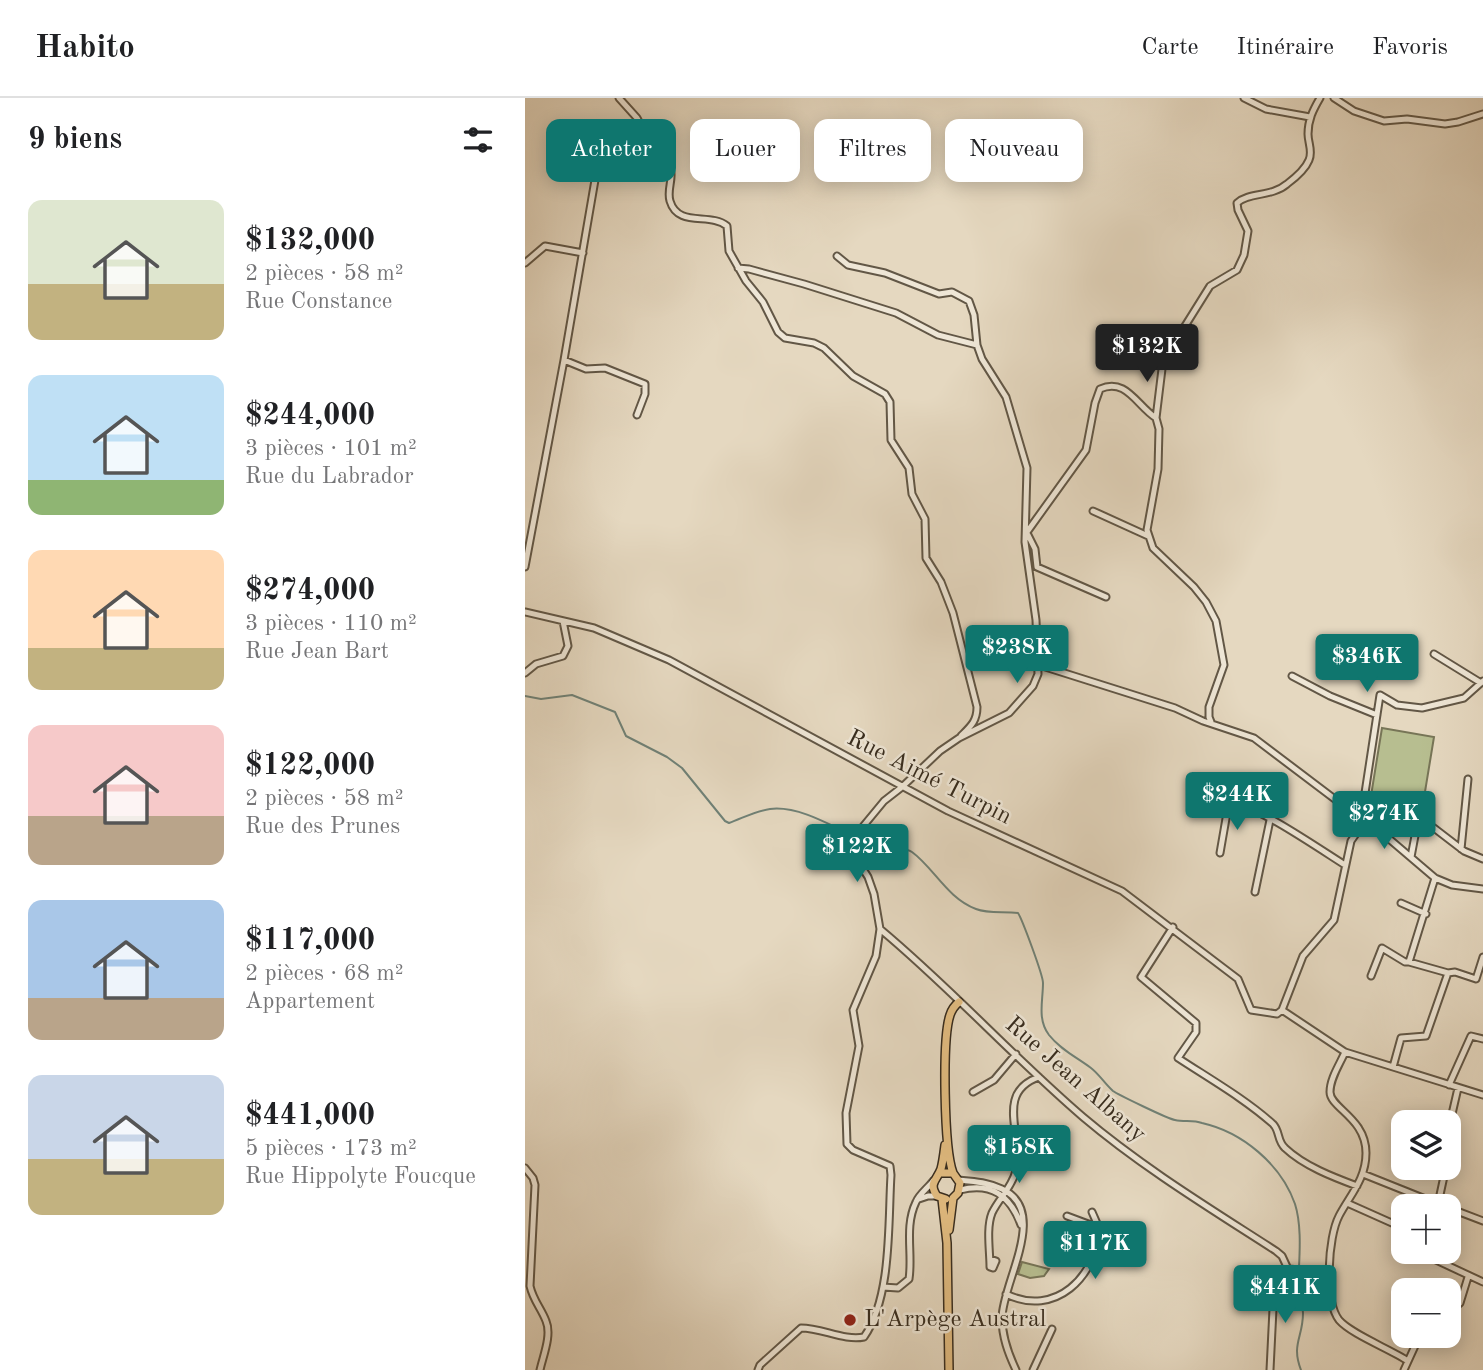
<!DOCTYPE html>
<html lang="fr">
<meta charset="utf-8">
<style>
:root{--surface:#fff;--page:#f6f6f6;--text:#202124;--muted:#757577;--line:#e0e0e0;--accent:#0f766e}
body{margin:0;font-family:"Old Standard TT",serif;background:var(--page);color:var(--text);height:100vh;display:flex;flex-direction:column;font-size:26px;white-space:nowrap}
*{box-sizing:border-box;margin:0}
p{font-size:23px;color:var(--muted)}
.icon{flex:none;width:38px;height:38px;fill:none;stroke:currentColor;stroke-width:2;stroke-linecap:round;stroke-linejoin:round}
.map{position:relative;flex:1;overflow:hidden}
.sheet{display:flex;flex-direction:column;background:var(--surface);width:525px}
.sheet>*{flex:none}
.hud{position:absolute;left:21px;top:21px;width:665px;height:63px;display:flex;gap:14px}
.buttons{position:absolute;left:866px;top:1012px;display:grid;gap:14px}
.buttons a{display:grid;place-items:center;width:70px;height:70px;border-radius:14px;background:var(--surface);box-shadow:0 4px 18px #0003;font-size:35px}
.price{position:absolute;translate:-50% -60px;padding:0 16px;border-radius:7px;background:var(--accent);color:#fff;font-size:23px;line-height:46px;filter:drop-shadow(0 2px 4px #0008)}
.price::after{content:'';position:absolute;left:50%;top:42px;width:21px;height:16px;margin-left:-10px;background:inherit;clip-path:polygon(0 0,100% 0,50% 100%)}
.price.on{background:#222;color:#fff}
ul{padding:0;list-style:none}
li{display:flex;align-items:center;gap:21px;height:175px;padding:0 28px}
li span{display:grid;place-items:center;flex:none;width:196px;height:140px;border-radius:14px;color:#555}
li>.icon{margin-inline-start:auto}
span .icon{width:84px;height:84px;fill:#fffc;stroke-width:1}
li b{font-size:30px}
h2{display:flex;justify-content:space-between;align-items:center;height:84px;padding:0 28px;font-size:30px}
.pill{padding:0 24px;border-radius:14px;background:var(--surface);box-shadow:0 4px 18px #0003;font-size:24px;line-height:63px}
.pill.on{background:var(--accent);color:#fff}
header{display:flex;align-items:center;gap:42px;box-sizing:border-box;height:98px;padding:0 35px;background:var(--surface);border-bottom:2px solid var(--line)}
header strong{font-size:33px}
nav{display:flex;gap:38px;margin-inline-start:auto;font-size:24px}
main{display:flex;flex:1;min-height:0}
.map>svg:first-child{display:block}
.green{fill:#b7be90;stroke:#777557;stroke-width:2}
.lines{fill:none;stroke-linecap:round;stroke-linejoin:round}
.stream{stroke:#708176;stroke-width:2}
.minor-casing{stroke:#625746;stroke-width:9}
.major-casing{stroke:#372c1e;stroke-width:10}
.minor{stroke:#eee6d6;stroke-width:5}
.major{stroke:#e2bc80;stroke-width:7}
.poi-dot{fill:#8f2418;stroke:#eee6d6;stroke-width:2.5}
.labels{text-anchor:middle;dominant-baseline:central;stroke-width:5;stroke-linejoin:round;paint-order:stroke}
.street-label{font-size:24px;fill:#372c1e;stroke:#eee6d6}
.poi-label{font-size:24px;fill:#372c1e;stroke:#eee6d6;text-anchor:start}
</style>
<header>
<strong>Habito</strong>
<nav><a>Carte</a><a>Itinéraire</a><a>Favoris</a></nav>
</header>
<main>
<section class="sheet">
<h2>9 biens<svg class="icon" aria-label="filters" viewBox="0 0 24 24"><path d="M4 7h16M4 17h16"/><circle cx="9" cy="7" r="2"/><circle cx="15" cy="17" r="2"/></svg></h2>
<ul>
<li><span style="background:linear-gradient(#dfe7d0 60%,#c2b280 0)"><svg class="icon" aria-label="home" viewBox="0 0 24 24"><path d="M3 11l9-7 9 7M6 9v11h12V9"/></svg></span><div><b>$132,000</b><p>2 pièces · 58 m²</p><p>Rue Constance</p></div></li>
<li><span style="background:linear-gradient(#bfe0f5 75%,#8fb573 0)"><svg class="icon" aria-label="home" viewBox="0 0 24 24"><path d="M3 11l9-7 9 7M6 9v11h12V9"/></svg></span><div><b>$244,000</b><p>3 pièces · 101 m²</p><p>Rue du Labrador</p></div></li>
<li><span style="background:linear-gradient(#ffd9b3 70%,#c2b280 0)"><svg class="icon" aria-label="home" viewBox="0 0 24 24"><path d="M3 11l9-7 9 7M6 9v11h12V9"/></svg></span><div><b>$274,000</b><p>3 pièces · 110 m²</p><p>Rue Jean Bart</p></div></li>
<li><span style="background:linear-gradient(#f6c9c9 65%,#b9a48a 0)"><svg class="icon" aria-label="home" viewBox="0 0 24 24"><path d="M3 11l9-7 9 7M6 9v11h12V9"/></svg></span><div><b>$122,000</b><p>2 pièces · 58 m²</p><p>Rue des Prunes</p></div></li>
<li><span style="background:linear-gradient(#a9c7e8 70%,#b9a48a 0)"><svg class="icon" aria-label="home" viewBox="0 0 24 24"><path d="M3 11l9-7 9 7M6 9v11h12V9"/></svg></span><div><b>$117,000</b><p>2 pièces · 68 m²</p><p>Appartement</p></div></li>
<li><span style="background:linear-gradient(#c9d6e8 60%,#c2b280 0)"><svg class="icon" aria-label="home" viewBox="0 0 24 24"><path d="M3 11l9-7 9 7M6 9v11h12V9"/></svg></span><div><b>$441,000</b><p>5 pièces · 173 m²</p><p>Rue Hippolyte Foucque</p></div></li>
</ul>
</section>
<div class="map">
<svg width="958" height="1272" viewBox="0 0 958 1272">
<rect width="100%" height="100%" fill="#e5d8c0"/>
<filter id="stains"><feTurbulence type="fractalNoise" baseFrequency=".00286" numOctaves="4"/><feColorMatrix values="0 0 0 0 .2 0 0 0 0 .09 0 0 0 0 .02 0 0 0 .5 -.17"/></filter>
<radialGradient id="worn" r=".72"><stop offset=".6" stop-color="#630" stop-opacity="0"/><stop offset="1" stop-color="#630" stop-opacity=".3"/></radialGradient>
<path class="green" d="M857,630L909,639L896,718L844,710Z
M497,1164L524,1171L519,1178L505,1180L493,1176Z"/>
<g class="lines">
<path class="stream" d="M0,598L16,601L47,597L90,614L101,638L142,659L157,670L200,723L204,725C218,720 230,713 245,711C278,707 316,734 346,746C357,750 381,749 387,754C409,770 422,800 451,811C464,816 479,813 493,815C497,821 518,877 518,885C518,903 512,921 524,937C535,951 551,959 566,970C574,976 580,986 588,993C592,996 643,1021 650,1022C659,1024 668,1022 677,1025C717,1034 756,1066 770,1106C776,1125 775,1149 774,1169
M774,1175C774,1189 777,1202 778,1215C778,1240 766,1246 776,1272"/>
<g class="minor-casing">
<path id="minor" d="M719,0L741,11L785,19
M809,0L829,13L859,23L882,21L920,26L933,24L958,16
M112,20L130,55L146,75C147,84 142,93 145,103C153,130 185,114 202,128L204,153L221,183L238,204L253,234L260,240L289,245L299,250L328,278L360,296L365,304L366,342L384,370L387,396L400,421L401,460L416,484L428,515L452,609C452,623 446,628 436,638
M0,165L20,148L58,155
M213,170L224,171L279,186L371,215L413,237L452,247
M39,262L61,271L80,270L120,286V296L112,317
M568,413L623,438
M502,434L561,352L570,305L575,291C601,279 612,308 631,320
M503,437L510,451L512,469L581,499
M0,469L39,262L70,82L75,72L101,54L107,31L112,20L94,0
M0,514L69,530L144,562L423,713L597,793L713,881L726,912L752,916L757,912
M909,556L956,585
M514,567L650,610L678,623L729,640L844,727
M0,575L11,566L38,558L43,548L38,523
M767,578L805,598L852,617
M686,624L684,619V609L699,567L691,523L681,504L669,489L628,450L622,432L633,371L634,331L631,320L637,271L650,244L685,188L712,172L719,157L723,133L713,112L712,105C724,94 747,99 762,86C770,80 780,72 784,62C788,53 783,45 783,36C783,22 788,12 795,0
M836,721L855,597L872,607L897,610L939,600L958,583
M849,728L910,780L927,787L958,791
M936,751L943,681
M695,755L703,709L706,704C731,707 796,752 820,767
M886,759L892,727
M730,794L745,722
M876,805L901,816
M648,829L616,879L671,925V934L653,960C685,981 720,1001 748,1026C755,1033 752,1043 760,1050C779,1068 808,1079 832,1088
M355,831C426,890 488,959 558,1019C617,1069 686,1111 751,1153L757,1158L763,1171
M884,864L923,875
M846,878L857,850L880,864H884L910,780
M757,912L778,858L809,822L826,743L835,730L844,727H892L909,730L939,753L958,761
M757,912L820,954L958,997
M820,954C815,966 805,980 805,994C805,1010 841,1020 841,1055C841,1081 825,1097 814,1118C803,1139 799,1202 814,1222C826,1236 865,1251 883,1263
M868,969L876,940L901,938L923,875L930,874L951,881L958,859
M924,987L946,938L958,941
M448,994L469,982L491,956
M924,1029L933,990
M924,1034L926,1045L924,1055
M0,1070L8,1080L10,1087L5,1188C8,1202 16,1210 21,1223C27,1237 18,1258 15,1272
M838,1076L918,1108
M434,1082C449,1084 463,1084 477,1091C525,1113 477,1185 477,1220C477,1239 483,1255 491,1272
M435,1092C466,1084 485,1097 496,1127
M394,1101L403,1098H412
M822,1105L878,1130
M913,1106L921,1069
M924,1110L958,1123
M567,1114L574,1130
M895,1153L896,1155L958,1184
M465,1161L471,1163L468,1170L465,1169C465,1153 461,1130 467,1115C474,1100 486,1091 491,1073C500,1040 468,995 514,979
M358,1189L373,1190L384,1181C388,1156 379,1129 391,1104C394,1096 403,1090 408,1083
M481,1196C530,1220 572,1179 574,1130L542,1118
M924,1214L935,1205L943,1179
M233,1272L235,1267L276,1230C297,1230 319,1243 339,1239C367,1199 363,1125 366,1077L365,1068L328,1052L322,1046L321,1015L334,948L328,912L351,858L355,831L349,796L343,779L326,752V743L359,703L377,689L415,653L434,640L484,615L508,588L513,576L511,522L500,444L502,370L481,299L457,261L452,247L449,217L444,203L427,194L414,196L360,175L323,167L312,158
M508,1272L527,1231
M745,1272L748,1211L761,1174L763,1171L776,1172L805,1186
M879,1272L895,1237"/>
</g>
<g class="major-casing">
<path id="major" d="M420,1047C419,1055 418,1064 416,1071C412,1082 403,1085 412,1098L421,1101
M415,1075H428L435,1085L433,1095L428,1100L424,1132
M428,1075C419,1051 417,941 425,917C427,911 429,908 434,904
M417,1101L422,1145L424,1272"/>
</g>
<use href="#minor" class="minor"/>
<use href="#major" class="major"/>
</g>
<circle class="poi-dot" cx="325" cy="1222" r="7"/>
<g class="labels">
<g class="street-label">
<text transform="translate(404 680) rotate(27)">Rue Aimé Turpin</text>
<text transform="translate(550 982) rotate(41)">Rue Jean Albany</text>
</g>
<g class="poi-label">
<text x="339" y="1222">L'Arpège Austral</text>
</g>
</g>
<rect width="100%" height="100%" filter="url(#stains)"/>
<rect width="100%" height="100%" fill="url(#worn)"/>
</svg>
<div class="buttons">
<a><svg class="icon" aria-label="layers" viewBox="0 0 24 24"><path d="M12 4l9 5-9 5-9-5zM3 14l9 5 9-5"/></svg></a>
<a>+</a>
<a>−</a>
</div>
<b class="price on" style="left:622px;top:286px">$132K</b>
<b class="price" style="left:492px;top:587px">$238K</b>
<b class="price" style="left:842px;top:596px">$346K</b>
<b class="price" style="left:712px;top:734px">$244K</b>
<b class="price" style="left:859px;top:753px">$274K</b>
<b class="price" style="left:332px;top:786px">$122K</b>
<b class="price" style="left:494px;top:1087px">$158K</b>
<b class="price" style="left:570px;top:1183px">$117K</b>
<b class="price" style="left:760px;top:1227px">$441K</b>
<div class="hud">
<a class="pill on">Acheter</a>
<a class="pill">Louer</a>
<a class="pill">Filtres</a>
<a class="pill">Nouveau</a>
</div>
</div>
</main>
